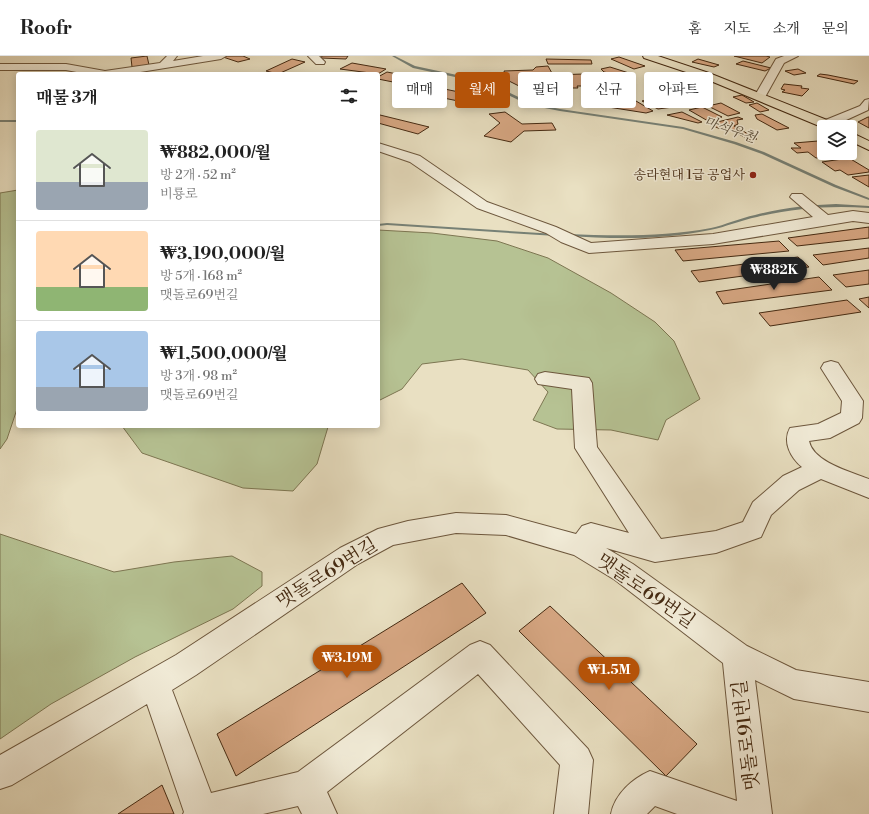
<!DOCTYPE html>
<html lang="ko">
<meta charset="utf-8">
<style>
:root{--surface:#fff;--page:#f6f6f6;--text:#222;--muted:#767676;--line:#e0e0e0;--accent:#b45309}
body{margin:0;font-family:"Libre Bodoni","Noto Serif KR",serif;background:var(--page);color:var(--text);height:100vh;display:flex;flex-direction:column;font-size:15px;white-space:nowrap}
*{box-sizing:border-box;margin:0}
p{font-size:13px;color:var(--muted)}
.icon{flex:none;width:22px;height:22px;fill:none;stroke:currentColor;stroke-width:2;stroke-linecap:round;stroke-linejoin:round}
.map{position:relative;flex:1;overflow:hidden}
.details{position:absolute;left:16px;top:16px;width:364px;height:356px;display:flex;flex-direction:column;background:var(--surface);border-radius:4px;box-shadow:0 2px 10px #0003}
.details>*{flex:none}
.banner{position:absolute;left:392px;top:16px;width:380px;height:36px;display:flex;gap:8px}
.buttons{position:absolute;left:817px;top:64px;display:grid;gap:8px}
.buttons a{display:grid;place-items:center;width:40px;height:40px;border-radius:4px;background:var(--surface);box-shadow:0 2px 10px #0003;font-size:20px}
.price{position:absolute;translate:-50% -34px;padding:0 9px;border-radius:14px;background:var(--accent);color:#fff;font-size:13px;line-height:26px;filter:drop-shadow(0 1px 2px #0008)}
.price::after{content:'';position:absolute;left:50%;top:24px;width:12px;height:9px;margin-left:-6px;background:inherit;clip-path:polygon(0 0,100% 0,50% 100%)}
.price.on{background:#222;color:#fff}
ul{padding:0;list-style:none}
li{display:flex;align-items:center;gap:12px;height:100px;padding:0 20px}
li+li{border-top:1px solid var(--line)}
li span{display:grid;place-items:center;flex:none;width:112px;height:80px;border-radius:4px;color:#555}
li>.icon{margin-inline-start:auto}
span .icon{width:48px;height:48px;fill:#fffc;stroke-width:1}
li b{font-size:17px}
h2{display:flex;justify-content:space-between;align-items:center;height:48px;padding:0 20px;font-size:17px}
.chip{padding:0 14px;border-radius:4px;background:var(--surface);box-shadow:0 2px 10px #0003;font-size:14px;line-height:36px}
.chip.on{background:var(--accent);color:#fff}
header{display:flex;align-items:center;gap:24px;box-sizing:border-box;height:56px;padding:0 20px;background:var(--surface);border-bottom:1px solid var(--line)}
header strong{font-size:19px}
nav{display:flex;gap:22px;margin-inline-start:auto;font-size:14px}
.map>svg:first-child{display:block}
.green{fill:#b6c293;stroke:#7d7652}
.lines{fill:none;stroke-linecap:round;stroke-linejoin:round}
.stream{fill:#778176;fill-rule:evenodd}
.building{fill:#d8a884;stroke:#442911}
.minor-casing{stroke:#6d573d;stroke-width:2}
.major-casing{stroke:#442911;stroke-width:2}
.minor{fill:#f1ebd7;fill-rule:evenodd}
.major{fill:#e9e0c2;fill-rule:evenodd}
.poi-dot{fill:#8f2418;stroke:#f1ebd7;stroke-width:1.5}
.labels{text-anchor:middle;dominant-baseline:central;stroke-width:3;stroke-linejoin:round;paint-order:stroke}
.far-poi-label{font-size:13px;fill:#442911;stroke:#f1ebd7;text-anchor:end}
.far-water-label{font-size:14px;font-style:italic;fill:#594e3b;stroke:#f1ebd7}
.near-street-label{font-size:19px;fill:#442911;stroke:#f1ebd7}
</style>
<header>
<strong>Roofr</strong>
<nav><a>홈</a><a>지도</a><a>소개</a><a>문의</a></nav>
</header>
<div class="map">
<svg width="869" height="758" viewBox="0 0 869 758">
<rect width="100%" height="100%" fill="#e9e0c2"/>
<filter id="stains"><feTurbulence type="fractalNoise" baseFrequency=".005" numOctaves="4"/><feColorMatrix values="0 0 0 0 .2 0 0 0 0 .09 0 0 0 0 .02 0 0 0 .5 -.17"/></filter>
<radialGradient id="worn" r=".72"><stop offset=".6" stop-color="#630" stop-opacity="0"/><stop offset="1" stop-color="#630" stop-opacity=".3"/></radialGradient>
<path class="green" d="M18,134V350L7,383L0,393V137Z
M378,174L432,177L497,185L548,202L611,237L655,266L674,285L700,343L666,364L658,384L611,374L557,373L533,364L548,336L528,314L462,303L422,308L402,333L378,345Z
M122,370H330L328,371L317,408L293,435L243,432L142,397Z
M0,478L114,516L174,506L232,500L262,516V530L233,553L135,601L51,648L0,683Z"/>
<g class="lines">
<path class="stream" d="M392,0H395L415,10L485,25L531,47L560,53L683,71L736,86L764,96L836,129L869,142V144L834,131L762,98L734,88L683,73L560,55L529,49L483,27L413,12Z
M0,64H18V66H0Z
M836,148L869,150V152C831,149 794,152 757,161C741,164 726,171 710,174C663,184 615,183 567,180L565,179L567,178C615,180 663,181 711,172C725,169 740,162 755,159C782,152 809,149 836,148Z
M387,167L556,178L558,179L556,180L387,169L378,170V168Z"/>
</g>
<path class="building" d="M147,0L149,9L132,11L131,2Z
M227,0H243L250,3L238,6L223,1Z
M322,0H348L346,3L321,2Z
M734,0H766L770,1L762,7Z
M619,1L645,10L634,13L611,3Z
M292,3L305,6L278,18L266,15Z
M546,3L591,4L592,8H548Z
M698,3L719,9L714,11L692,6Z
M743,5L771,12L765,15L736,8Z
M352,7L386,13L378,18L340,13Z
M548,10L553,19L584,18L593,30H577L578,32H560L562,35L544,36L542,33L523,32L499,20L505,19L504,15L533,14L536,11Z
M610,11L632,18L623,21L608,20L613,18L604,16L601,13Z
M798,13L806,17L794,19L785,15Z
M387,16L427,24L418,31L378,23V21Z
M660,17L685,26L676,29L653,19Z
M820,18L828,19L858,25L854,28L817,20Z
M609,21L627,22L626,25L609,24Z
M784,28L802,30L801,32L809,33L802,40L782,36L785,34L781,33Z
M435,31L478,40L468,47L424,38Z
M701,37L710,42L696,45L686,40Z
M563,38L571,47L558,48L548,39Z
M677,39L692,47L679,49L663,42Z
M742,39L754,46L746,47L733,41Z
M656,42L673,51L658,53L642,45Z
M636,45L653,55L646,57L608,51Z
M721,47L740,57L728,60L708,50Z
M757,47L769,54L760,56L749,49Z
M702,51L722,61L708,65L689,54Z
M505,56L522,68L552,67L556,74L524,75L511,86L484,80L500,67L489,58Z
M682,56L702,66L698,67L667,59Z
M762,58L789,72L777,74L757,63L755,59Z
M380,59L429,71L418,78L378,67V60Z
M738,61L743,63L737,64L738,68L734,70L757,83L750,84L729,73L718,72L709,68Z
M868,61H869V72L858,66Z
M818,85L824,89V97H836L840,100L816,102L808,96L797,97L791,92H801L794,87Z
M849,102L869,114V116L848,119L840,114L835,115L822,106Z
M869,119V131L852,121Z
M869,171V182L797,190L788,182Z
M779,185L789,195L683,205L675,194Z
M869,192V202L823,209L813,199Z
M798,201L809,211L699,226L691,215Z
M869,214V228L846,231L833,219Z
M819,221L832,234L723,248L716,236Z
M869,241V252L859,243Z
M847,244L861,256L770,270L759,257Z
M462,527L486,557L236,720L217,678Z
M550,550L697,688L666,720L519,575Z
M162,729L174,758H118Z"/>
<g class="lines">
<g class="minor-casing">
<path id="minor" d="M167,0H177L173,5L203,0H226L221,3L128,18H87L66,14H0V8H66L105,15L160,7Z
M308,0H319L325,6L324,8H316Z
M784,0H798L784,7L764,43H756L754,41L776,3Z
M869,43L868,54L831,71H824L821,68L823,65L860,50L865,44Z
M378,87L420,100L487,146L556,171L591,187L713,178L813,161L790,141L792,138H802L828,159L853,155L869,157V167L853,165L713,188L589,197L561,186L546,177L477,152L410,106L378,95Z
M831,305L838,307L863,345L862,362L859,367L830,382L809,385C813,406 851,416 869,423V442L821,423L799,434L771,459L761,481L716,497L655,506L606,492L633,508L747,590L796,614L869,626V656L794,643L755,624L772,758H677L655,750L647,758H611C615,738 632,723 650,715L737,745L723,607L615,524L574,499L506,479L456,477L393,489L358,508L196,619L172,634L211,737L298,716L470,589L480,585L490,589L588,693L593,704L588,758H554L560,709L478,618L327,736L337,758H302L298,750L263,758H183L184,756L147,648L12,729L0,733V699L176,599L340,492L378,473L408,465L456,457L506,459L576,478L582,470L591,467L629,477L575,392L572,333L538,328L535,323L538,318L545,316L589,322L592,327L597,391L661,483L716,475L743,466L753,446L783,420L802,411C791,402 782,386 790,372L818,368L841,357L842,345L821,312L824,307Z"/>
</g>
<g class="major-casing">
<path id="major" d="M643,0H658L709,17L837,68L839,71L824,72L701,21L644,2Z
M850,76L869,85V94L850,85Z"/>
</g>
<use href="#minor" class="minor"/>
<use href="#major" class="major"/>
</g>
<circle class="poi-dot" cx="753" cy="119" r="4"/>
<g class="labels">
<g class="far-poi-label">
<text x="745" y="119">송라현대 1급 공업사</text>
</g>
<g class="far-water-label">
<text transform="translate(730 74) rotate(19)">마석우천</text>
</g>
<g class="near-street-label">
<text transform="translate(327 517) rotate(-32)">맷돌로69번길</text>
<text transform="translate(646 535) rotate(35)">맷돌로69번길</text>
<text transform="translate(746 679) rotate(-97)">맷돌로91번길</text>
</g>
</g>
<rect width="100%" height="100%" filter="url(#stains)"/>
<rect width="100%" height="100%" fill="url(#worn)"/>
</svg>
<div class="buttons">
<a><svg class="icon" aria-label="layers" viewBox="0 0 24 24"><path d="M12 4l9 5-9 5-9-5zM3 14l9 5 9-5"/></svg></a>
</div>
<b class="price on" style="left:774px;top:235px">₩882K</b>
<b class="price" style="left:347px;top:623px">₩3.19M</b>
<b class="price" style="left:609px;top:635px">₩1.5M</b>
<div class="banner">
<a class="chip">매매</a>
<a class="chip on">월세</a>
<a class="chip">필터</a>
<a class="chip">신규</a>
<a class="chip">아파트</a>
</div>
<section class="details">
<h2>매물 3개<svg class="icon" aria-label="filters" viewBox="0 0 24 24"><path d="M4 7h16M4 17h16"/><circle cx="9" cy="7" r="2"/><circle cx="15" cy="17" r="2"/></svg></h2>
<ul>
<li><span style="background:linear-gradient(#dfe7d0 65%,#9aa5b1 0)"><svg class="icon" aria-label="home" viewBox="0 0 24 24"><path d="M3 11l9-7 9 7M6 9v11h12V9"/></svg></span><div><b>₩882,000/월</b><p>방 2개 · 52 m²</p><p>비룡로</p></div></li>
<li><span style="background:linear-gradient(#ffd9b3 70%,#8fb573 0)"><svg class="icon" aria-label="home" viewBox="0 0 24 24"><path d="M3 11l9-7 9 7M6 9v11h12V9"/></svg></span><div><b>₩3,190,000/월</b><p>방 5개 · 168 m²</p><p>맷돌로69번길</p></div></li>
<li><span style="background:linear-gradient(#a9c7e8 70%,#9aa5b1 0)"><svg class="icon" aria-label="home" viewBox="0 0 24 24"><path d="M3 11l9-7 9 7M6 9v11h12V9"/></svg></span><div><b>₩1,500,000/월</b><p>방 3개 · 98 m²</p><p>맷돌로69번길</p></div></li>
</ul>
</section>
</div>
